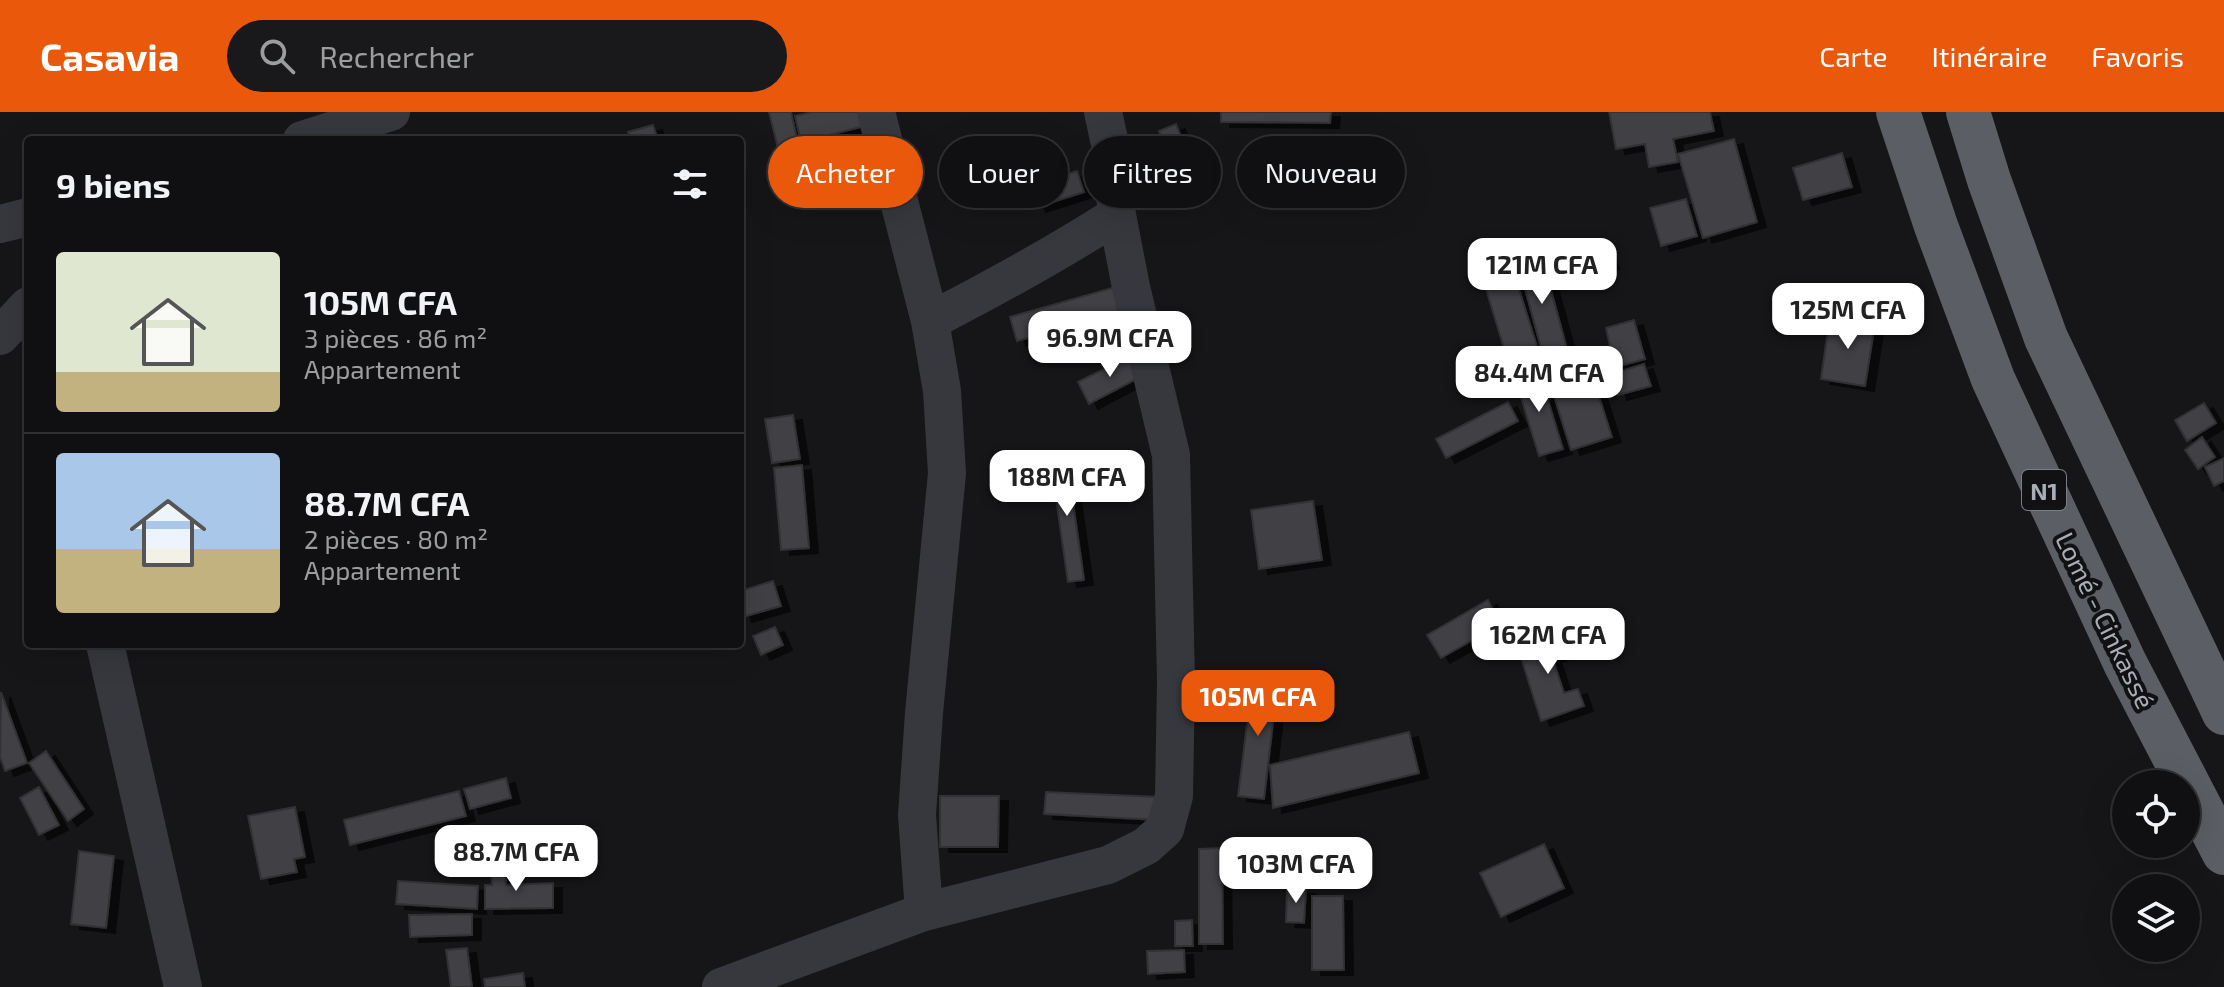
<!DOCTYPE html>
<html lang="fr">
<meta charset="utf-8">
<style>
:root{--surface:#101012;--page:#19191b;--text:#f1f3f6;--muted:#9c9d9f;--line:#303032;--accent:#ea580c}
body{margin:0;font-family:"Exo 2",sans-serif;background:var(--page);color:var(--text);height:100vh;display:flex;flex-direction:column;font-size:30px;white-space:nowrap}
*{box-sizing:border-box;margin:0}
p{font-size:26px;color:var(--muted)}
.icon{flex:none;width:44px;height:44px;fill:none;stroke:currentColor;stroke-width:2;stroke-linecap:round;stroke-linejoin:round}
.map{position:relative;flex:1;overflow:hidden}
.sheet{position:absolute;left:24px;top:24px;width:720px;height:512px;display:flex;flex-direction:column;background:var(--surface);border-radius:8px;box-shadow:0 8px 32px #0002,0 0 0 2px var(--line)}
.sheet>*{flex:none}
.guide{position:absolute;left:768px;top:24px;width:760px;height:72px;display:flex;gap:16px}
.tools{position:absolute;left:2112px;top:658px;display:grid;gap:16px}
.tools a{display:grid;place-items:center;width:88px;height:88px;border-radius:50%;background:var(--surface);box-shadow:0 8px 32px #0002,0 0 0 2px var(--line);font-size:40px}
.price{position:absolute;translate:-50% -68px;padding:0 18px;border-radius:16px;background:#fff;color:#222;font-size:26px;line-height:52px;filter:drop-shadow(0 2px 4px #0008)}
.price::after{content:'';position:absolute;left:50%;top:48px;width:24px;height:18px;margin-left:-12px;background:inherit;clip-path:polygon(0 0,100% 0,50% 100%)}
.price.on{background:var(--accent);color:#fff}
ul{padding:0;list-style:none}
li{display:flex;align-items:center;gap:24px;height:200px;padding:0 32px}
li+li{border-top:2px solid var(--line)}
li span{display:grid;place-items:center;flex:none;width:224px;height:160px;border-radius:8px;color:#555}
li>.icon{margin-inline-start:auto}
span .icon{width:96px;height:96px;fill:#fffc;stroke-width:1}
li b{font-size:34px}
h2{display:flex;justify-content:space-between;align-items:center;height:96px;padding:0 32px;font-size:34px}
.chip{padding:0 28px;border-radius:36px;background:var(--surface);box-shadow:0 8px 32px #0002,0 0 0 2px var(--line);font-size:28px;line-height:72px}
.chip.on{background:var(--accent);color:#fff}
header{display:flex;align-items:center;gap:48px;box-sizing:border-box;height:112px;padding:0 40px;background:var(--accent);color:#fff}
header strong{font-size:38px}
nav{display:flex;gap:44px;margin-inline-start:auto;font-size:28px}
.search{width:560px;height:72px;background:var(--page);display:flex;align-items:center;gap:20px;box-sizing:border-box;padding:0 28px;border-radius:44px;color:var(--muted);font-size:30px}
.map>svg:first-child{display:block}
.building{fill:#404145;stroke:#303034;stroke-width:2;filter:url(#shadow)}
.lines{fill:none;stroke-linecap:round;stroke-linejoin:round}
.minor{stroke:#37383d;stroke-width:38}
.trunk{stroke:#5b5e65;stroke-width:44}
.labels{text-anchor:middle;dominant-baseline:central;stroke-width:8;stroke-linejoin:round;paint-order:stroke}
.shield{fill:#111113;stroke:#7b7e86;stroke-width:2}
.shield-label{font-size:24px;font-weight:bold;fill:#a8adb8}
.street-label{font-size:26px;fill:#a8adb8;stroke:#111113}
</style>
<header>
<strong>Casavia</strong>
<div class="search"><svg class="icon" aria-label="search" viewBox="0 0 24 24"><circle cx="10" cy="10" r="6"/><path d="M15 15l6 6"/></svg>Rechercher</div>
<nav><a>Carte</a><a>Itinéraire</a><a>Favoris</a></nav>
</header>
<div class="map">
<svg width="2224" height="875" viewBox="0 0 2224 875">
<defs>
<filter id="shadow"><feDropShadow dx="9" dy="5" stdDeviation="0" flood-color="#0009"/></filter>
</defs>
<rect width="100%" height="100%" fill="#161618"/>
<path class="building" d="M769,0H791L798,31L778,36Z
M812,0H861L865,14L801,30L795,4Z
M1221,0H1331L1330,11L1221,10Z
M1609,0H1710L1714,19L1673,27L1678,50L1649,55L1645,32L1616,37Z
M1176,12L1201,76L1184,82L1159,19Z
M653,13L658,28H631L628,20Z
M1734,27L1757,110L1703,126L1678,42Z
M1842,41L1852,75L1803,88L1793,56Z
M1077,59L1084,80L1037,95L1030,75Z
M1686,87L1697,124L1661,134L1650,96Z
M1603,129L1610,152L1554,166L1548,144Z
M1542,145L1567,237L1543,243L1518,151Z
M1512,155L1541,247L1510,256L1482,164Z
M1116,175L1123,199L1017,229L1010,205Z
M1830,204L1875,211L1865,274L1821,267Z
M1634,208L1645,247L1553,272L1547,251L1610,234L1606,216Z
M1132,243L1142,264L1089,292L1078,270Z
M1644,252L1651,274L1618,283L1612,262Z
M1539,259L1563,337L1539,344L1515,266Z
M1594,269L1612,325L1571,338L1553,281Z
M1508,290L1518,309L1446,346L1436,327Z
M2204,291L2216,311L2187,329L2175,308Z
M793,303L800,347L772,351L765,307Z
M2202,325L2215,345L2198,357L2185,338Z
M1066,342L1084,468L1068,470L1050,345Z
M2224,346V369L2214,374L2205,355Z
M802,353L809,436L781,438L774,356Z
M1313,389L1322,448L1259,457L1251,398Z
M773,469L781,494L743,505L740,495V479Z
M1488,488L1501,512L1441,546L1427,523Z
M775,515L783,533L761,543L753,524Z
M1560,519L1567,540L1552,545L1564,581L1578,577L1584,594L1541,609L1517,533Z
M1253,565L1278,568L1264,687L1238,684Z
M1,580L27,651L5,659L0,645Z
M1409,620L1419,661L1273,696L1270,653Z
M46,639L84,697L68,709L29,651Z
M506,666L511,686L470,697L464,677Z
M39,675L59,713L39,723L20,686Z
M459,679L466,704L350,733L344,708Z
M1046,680L1159,685L1158,708L1044,702Z
M940,684H999L998,735H940Z
M295,695L305,745L294,747L297,760L261,767L248,704Z
M1544,732L1564,776L1501,805L1480,761Z
M1222,736L1223,832H1199V737Z
M79,739L114,744L106,816L71,812Z
M491,752H505L506,773L553,771V796L485,797V773H492Z
M398,769L478,774L477,797L396,792Z
M1287,776L1306,777L1304,811L1286,810Z
M1312,784H1343L1344,858H1312Z
M472,802V823L410,825L409,803Z
M1192,808L1193,834H1175V809Z
M467,836L472,875H451L446,838Z
M1184,838L1185,860L1148,862L1147,839Z
M523,861L525,875H485L484,867Z"/>
<g class="lines">
<path class="minor" d="M876,0L930,209L942,279L947,361L924,601L917,703L924,800
M302,28L391,0
M0,112L28,105
M930,209C994,176 1056,142 1117,103
M0,224L28,194
M105,532L183,875
M721,875L924,800L1108,753L1146,734L1165,717L1174,684L1176,569L1171,343L1131,175L1117,103L1110,32L1103,0"/>
<path class="trunk" d="M1898,0L1936,114L1993,267L2125,551L2224,741
M1968,0L1989,68L2046,226L2224,601"/>
</g>
<g class="labels">
<rect class="shield" x="2022" y="358" width="44" height="40" rx="6"/>
<g class="shield-label">
<text x="2044" y="378">N1</text>
</g>
<g class="street-label">
<text transform="translate(2106 508) rotate(64)">Lomé - Cinkassé</text>
</g>
</g>
</svg>
<div class="tools">
<a><svg class="icon" aria-label="locate" viewBox="0 0 24 24"><circle cx="12" cy="12" r="6"/><path d="M12 2v4M12 18v4M2 12h4M18 12h4"/></svg></a>
<a><svg class="icon" aria-label="layers" viewBox="0 0 24 24"><path d="M12 4l9 5-9 5-9-5zM3 14l9 5 9-5"/></svg></a>
</div>
<b class="price" style="left:1542px;top:194px">121M CFA</b>
<b class="price" style="left:1848px;top:239px">125M CFA</b>
<b class="price" style="left:1110px;top:267px">96.9M CFA</b>
<b class="price" style="left:1539px;top:302px">84.4M CFA</b>
<b class="price" style="left:1067px;top:406px">188M CFA</b>
<b class="price" style="left:1548px;top:564px">162M CFA</b>
<b class="price on" style="left:1258px;top:626px">105M CFA</b>
<b class="price" style="left:516px;top:781px">88.7M CFA</b>
<b class="price" style="left:1296px;top:793px">103M CFA</b>
<div class="guide">
<a class="chip on">Acheter</a>
<a class="chip">Louer</a>
<a class="chip">Filtres</a>
<a class="chip">Nouveau</a>
</div>
<section class="sheet">
<h2>9 biens<svg class="icon" aria-label="filters" viewBox="0 0 24 24"><path d="M4 7h16M4 17h16"/><circle cx="9" cy="7" r="2"/><circle cx="15" cy="17" r="2"/></svg></h2>
<ul>
<li><span style="background:linear-gradient(#dfe7d0 75%,#c2b280 0)"><svg class="icon" aria-label="home" viewBox="0 0 24 24"><path d="M3 11l9-7 9 7M6 9v11h12V9"/></svg></span><div><b>105M CFA</b><p>3 pièces · 86 m²</p><p>Appartement</p></div></li>
<li><span style="background:linear-gradient(#a9c7e8 60%,#c2b280 0)"><svg class="icon" aria-label="home" viewBox="0 0 24 24"><path d="M3 11l9-7 9 7M6 9v11h12V9"/></svg></span><div><b>88.7M CFA</b><p>2 pièces · 80 m²</p><p>Appartement</p></div></li>
</ul>
</section>
</div>
